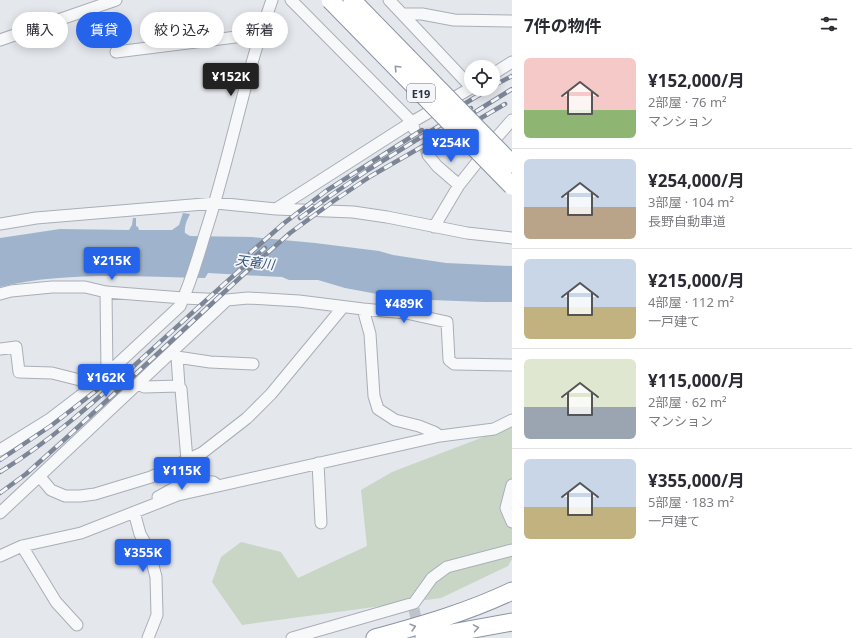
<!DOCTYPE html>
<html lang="ja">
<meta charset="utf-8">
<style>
:root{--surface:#fff;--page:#f2f2f3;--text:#2b2b33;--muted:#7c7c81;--line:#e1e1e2;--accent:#2563eb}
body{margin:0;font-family:"Noto Sans","Noto Sans JP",sans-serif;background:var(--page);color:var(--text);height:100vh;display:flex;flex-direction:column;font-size:15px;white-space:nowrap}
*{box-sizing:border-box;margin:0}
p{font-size:13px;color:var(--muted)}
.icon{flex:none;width:22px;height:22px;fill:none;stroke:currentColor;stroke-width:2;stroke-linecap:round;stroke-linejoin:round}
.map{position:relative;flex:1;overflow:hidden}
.sheet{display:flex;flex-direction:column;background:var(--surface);width:340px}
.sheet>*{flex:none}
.guide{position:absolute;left:12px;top:12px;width:380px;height:36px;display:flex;gap:8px}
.tools{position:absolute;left:464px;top:60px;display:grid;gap:8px}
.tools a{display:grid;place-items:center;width:36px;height:36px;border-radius:50%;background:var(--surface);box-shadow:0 2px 10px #0003;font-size:20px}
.price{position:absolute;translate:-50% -34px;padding:0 9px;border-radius:4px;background:var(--accent);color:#fff;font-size:13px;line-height:26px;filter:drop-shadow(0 1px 2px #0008)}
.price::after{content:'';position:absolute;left:50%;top:24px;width:12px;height:9px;margin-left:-6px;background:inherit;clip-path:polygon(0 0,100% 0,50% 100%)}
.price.active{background:#222;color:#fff}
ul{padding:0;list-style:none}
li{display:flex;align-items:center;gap:12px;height:100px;padding:0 12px}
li+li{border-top:1px solid var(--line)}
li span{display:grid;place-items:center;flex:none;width:112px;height:80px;border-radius:6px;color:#555}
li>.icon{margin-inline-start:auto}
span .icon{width:48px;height:48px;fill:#fffc;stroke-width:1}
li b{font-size:17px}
h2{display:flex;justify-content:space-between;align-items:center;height:48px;padding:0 12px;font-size:17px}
.pill{padding:0 14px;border-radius:18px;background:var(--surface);box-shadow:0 2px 10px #0003;font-size:14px;line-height:36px}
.pill.active{background:var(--accent);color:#fff}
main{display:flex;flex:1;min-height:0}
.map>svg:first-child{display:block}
.green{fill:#c9d6c5}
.water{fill:#9fb4cc}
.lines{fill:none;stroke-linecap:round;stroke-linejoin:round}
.minor-tunnel{stroke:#bfc3cb;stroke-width:11;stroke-dasharray:11 5.5;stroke-linecap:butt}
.minor-casing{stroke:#a9aeb7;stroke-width:13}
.highway-casing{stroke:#8b94a3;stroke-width:19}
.minor{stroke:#f7f8fa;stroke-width:11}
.highway{stroke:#fff;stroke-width:17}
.rail-casing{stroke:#7d8696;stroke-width:4.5}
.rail{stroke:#f4f6f9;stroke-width:3;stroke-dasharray:9;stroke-linecap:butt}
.highway-bridge-casing{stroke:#8b94a3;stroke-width:19;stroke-linecap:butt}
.highway-bridge{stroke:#fff;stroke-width:17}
.oneway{stroke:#959aa2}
.labels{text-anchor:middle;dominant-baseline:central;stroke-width:3.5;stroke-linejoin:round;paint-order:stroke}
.shield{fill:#f4f6f9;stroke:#676e7b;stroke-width:1}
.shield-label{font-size:11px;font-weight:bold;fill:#2b3445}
.water-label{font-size:13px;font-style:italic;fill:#34527a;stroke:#f4f6f9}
</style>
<main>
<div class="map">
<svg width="512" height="638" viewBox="0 0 512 638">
<rect width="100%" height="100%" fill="#e4e7ec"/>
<path class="green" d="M512,426V559L508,566L441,598L242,625L212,582L221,557L241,542L281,552L298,578L367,546L361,490L392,472Z"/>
<path class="water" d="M183,213L190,214C187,220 184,226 185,233L190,236L252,237L315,243L379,251L393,255L446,263L512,266V302H484L431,300L426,297H409L377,294L345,288L318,280H289L282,277L262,276L208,273L205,278C137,277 67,271 0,287V238L60,229L129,230L132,225L133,218H136V226L138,227L139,230H172L179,225Z"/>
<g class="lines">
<path class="minor-tunnel" d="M414,130L428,155
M414,609L419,632"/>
<g class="minor-casing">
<path id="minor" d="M291,0L412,122L414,129
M389,0L471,87
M403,14H422L454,20L512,21
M0,40L116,0
M116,52L260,34
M493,74L512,62
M428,155L437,166L459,185
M276,209L412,122L471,88
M0,224L36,218L216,203L276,209L353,212L387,217L467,233L512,238
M434,227L459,185L497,137L512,120
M106,292L107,374
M0,294L11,291L52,287H85L106,292L183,298L227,300L248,298L299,301L363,309L370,334L374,396L378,409L395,420L419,426L434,432L440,436
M363,309L406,313L447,322L449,360L454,364L512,365
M0,349L16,347L19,372L52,373L96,384
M177,357L210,362L253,364
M139,383L144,387L179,386L177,357L172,352
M179,386L181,389L187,460
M0,450L50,419L96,384L180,306C190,284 197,261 204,237C230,159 244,77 272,0
M185,461L187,481L213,482L216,484
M318,463L321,523
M40,477L51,490L65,496H80L95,494L151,477L202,453L247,418L271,394L343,307
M512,485L506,508L512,522
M158,497L187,481
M134,512L140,534L149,550L156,577L157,615L148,638
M0,513L227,300
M22,546L56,602L77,625
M0,556L22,546L81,533L178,495L440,436L494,429L512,420
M292,638L414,603L432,578L447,567L512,550"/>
</g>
<g class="highway-casing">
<path id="highway" d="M375,638C422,625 468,612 512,591
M424,638L512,622"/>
</g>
<use href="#minor" class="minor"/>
<use href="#highway" class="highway"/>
<g class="rail-casing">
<path id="rail" d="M493,86L512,76
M441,118L489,89
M440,142L505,104
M300,218L330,196L368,170L447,121L471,108
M250,253L283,224L326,191L422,130
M0,460L52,425L106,383
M0,472C49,442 93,403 136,364C179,325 221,286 265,248
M0,493L26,474L64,440L245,273L290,233L335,200L371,176L437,138L467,117L512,89"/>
</g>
<use href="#rail" class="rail"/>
<g class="highway-bridge-casing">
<path id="highway-bridge" d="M330,0L512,186
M352,0L512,164"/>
</g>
<use href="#highway-bridge" class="highway-bridge"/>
</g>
<defs><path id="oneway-chevron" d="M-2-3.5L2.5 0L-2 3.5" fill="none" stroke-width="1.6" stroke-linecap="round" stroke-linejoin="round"/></defs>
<g class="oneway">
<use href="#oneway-chevron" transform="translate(397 68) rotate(-134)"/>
<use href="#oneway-chevron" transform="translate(413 627) rotate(-16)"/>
<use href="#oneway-chevron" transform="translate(476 628) rotate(-10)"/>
</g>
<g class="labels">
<rect class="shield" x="407" y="84" width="28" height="18" rx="3"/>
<g class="shield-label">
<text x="421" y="93">E19</text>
</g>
<g class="water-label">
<text transform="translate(255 262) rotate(7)">天竜川</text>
</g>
</g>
</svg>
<div class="tools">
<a><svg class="icon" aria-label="locate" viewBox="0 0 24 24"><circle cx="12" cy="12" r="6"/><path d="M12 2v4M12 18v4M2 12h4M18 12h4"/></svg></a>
</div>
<b class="price active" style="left:231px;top:97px">¥152K</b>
<b class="price" style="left:451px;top:163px">¥254K</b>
<b class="price" style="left:112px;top:281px">¥215K</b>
<b class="price" style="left:404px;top:324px">¥489K</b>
<b class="price" style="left:106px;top:398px">¥162K</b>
<b class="price" style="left:182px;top:491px">¥115K</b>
<b class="price" style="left:143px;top:573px">¥355K</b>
<div class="guide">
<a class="pill">購入</a>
<a class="pill active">賃貸</a>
<a class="pill">絞り込み</a>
<a class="pill">新着</a>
</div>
</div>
<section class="sheet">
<h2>7件の物件<svg class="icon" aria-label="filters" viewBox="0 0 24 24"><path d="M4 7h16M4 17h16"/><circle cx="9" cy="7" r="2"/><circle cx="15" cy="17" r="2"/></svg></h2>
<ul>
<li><span style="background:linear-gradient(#f6c9c9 65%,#8fb573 0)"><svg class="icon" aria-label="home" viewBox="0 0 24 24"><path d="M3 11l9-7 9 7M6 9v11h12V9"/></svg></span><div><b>¥152,000/月</b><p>2部屋 · 76 m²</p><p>マンション</p></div></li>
<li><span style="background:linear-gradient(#c9d6e8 60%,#b9a48a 0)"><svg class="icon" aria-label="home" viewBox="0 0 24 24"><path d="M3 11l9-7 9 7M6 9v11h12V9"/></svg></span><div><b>¥254,000/月</b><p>3部屋 · 104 m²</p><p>長野自動車道</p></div></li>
<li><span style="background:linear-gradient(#c9d6e8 60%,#c2b280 0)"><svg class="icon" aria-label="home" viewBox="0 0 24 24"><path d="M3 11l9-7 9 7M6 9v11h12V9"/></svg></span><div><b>¥215,000/月</b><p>4部屋 · 112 m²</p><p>一戸建て</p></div></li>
<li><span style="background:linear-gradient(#dfe7d0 60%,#9aa5b1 0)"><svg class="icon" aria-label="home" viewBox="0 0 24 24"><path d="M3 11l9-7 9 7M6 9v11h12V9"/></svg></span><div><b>¥115,000/月</b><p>2部屋 · 62 m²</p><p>マンション</p></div></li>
<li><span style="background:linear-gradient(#c9d6e8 60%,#c2b280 0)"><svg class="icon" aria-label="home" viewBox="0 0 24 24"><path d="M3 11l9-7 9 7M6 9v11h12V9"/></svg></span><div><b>¥355,000/月</b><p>5部屋 · 183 m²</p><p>一戸建て</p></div></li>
</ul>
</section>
</main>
